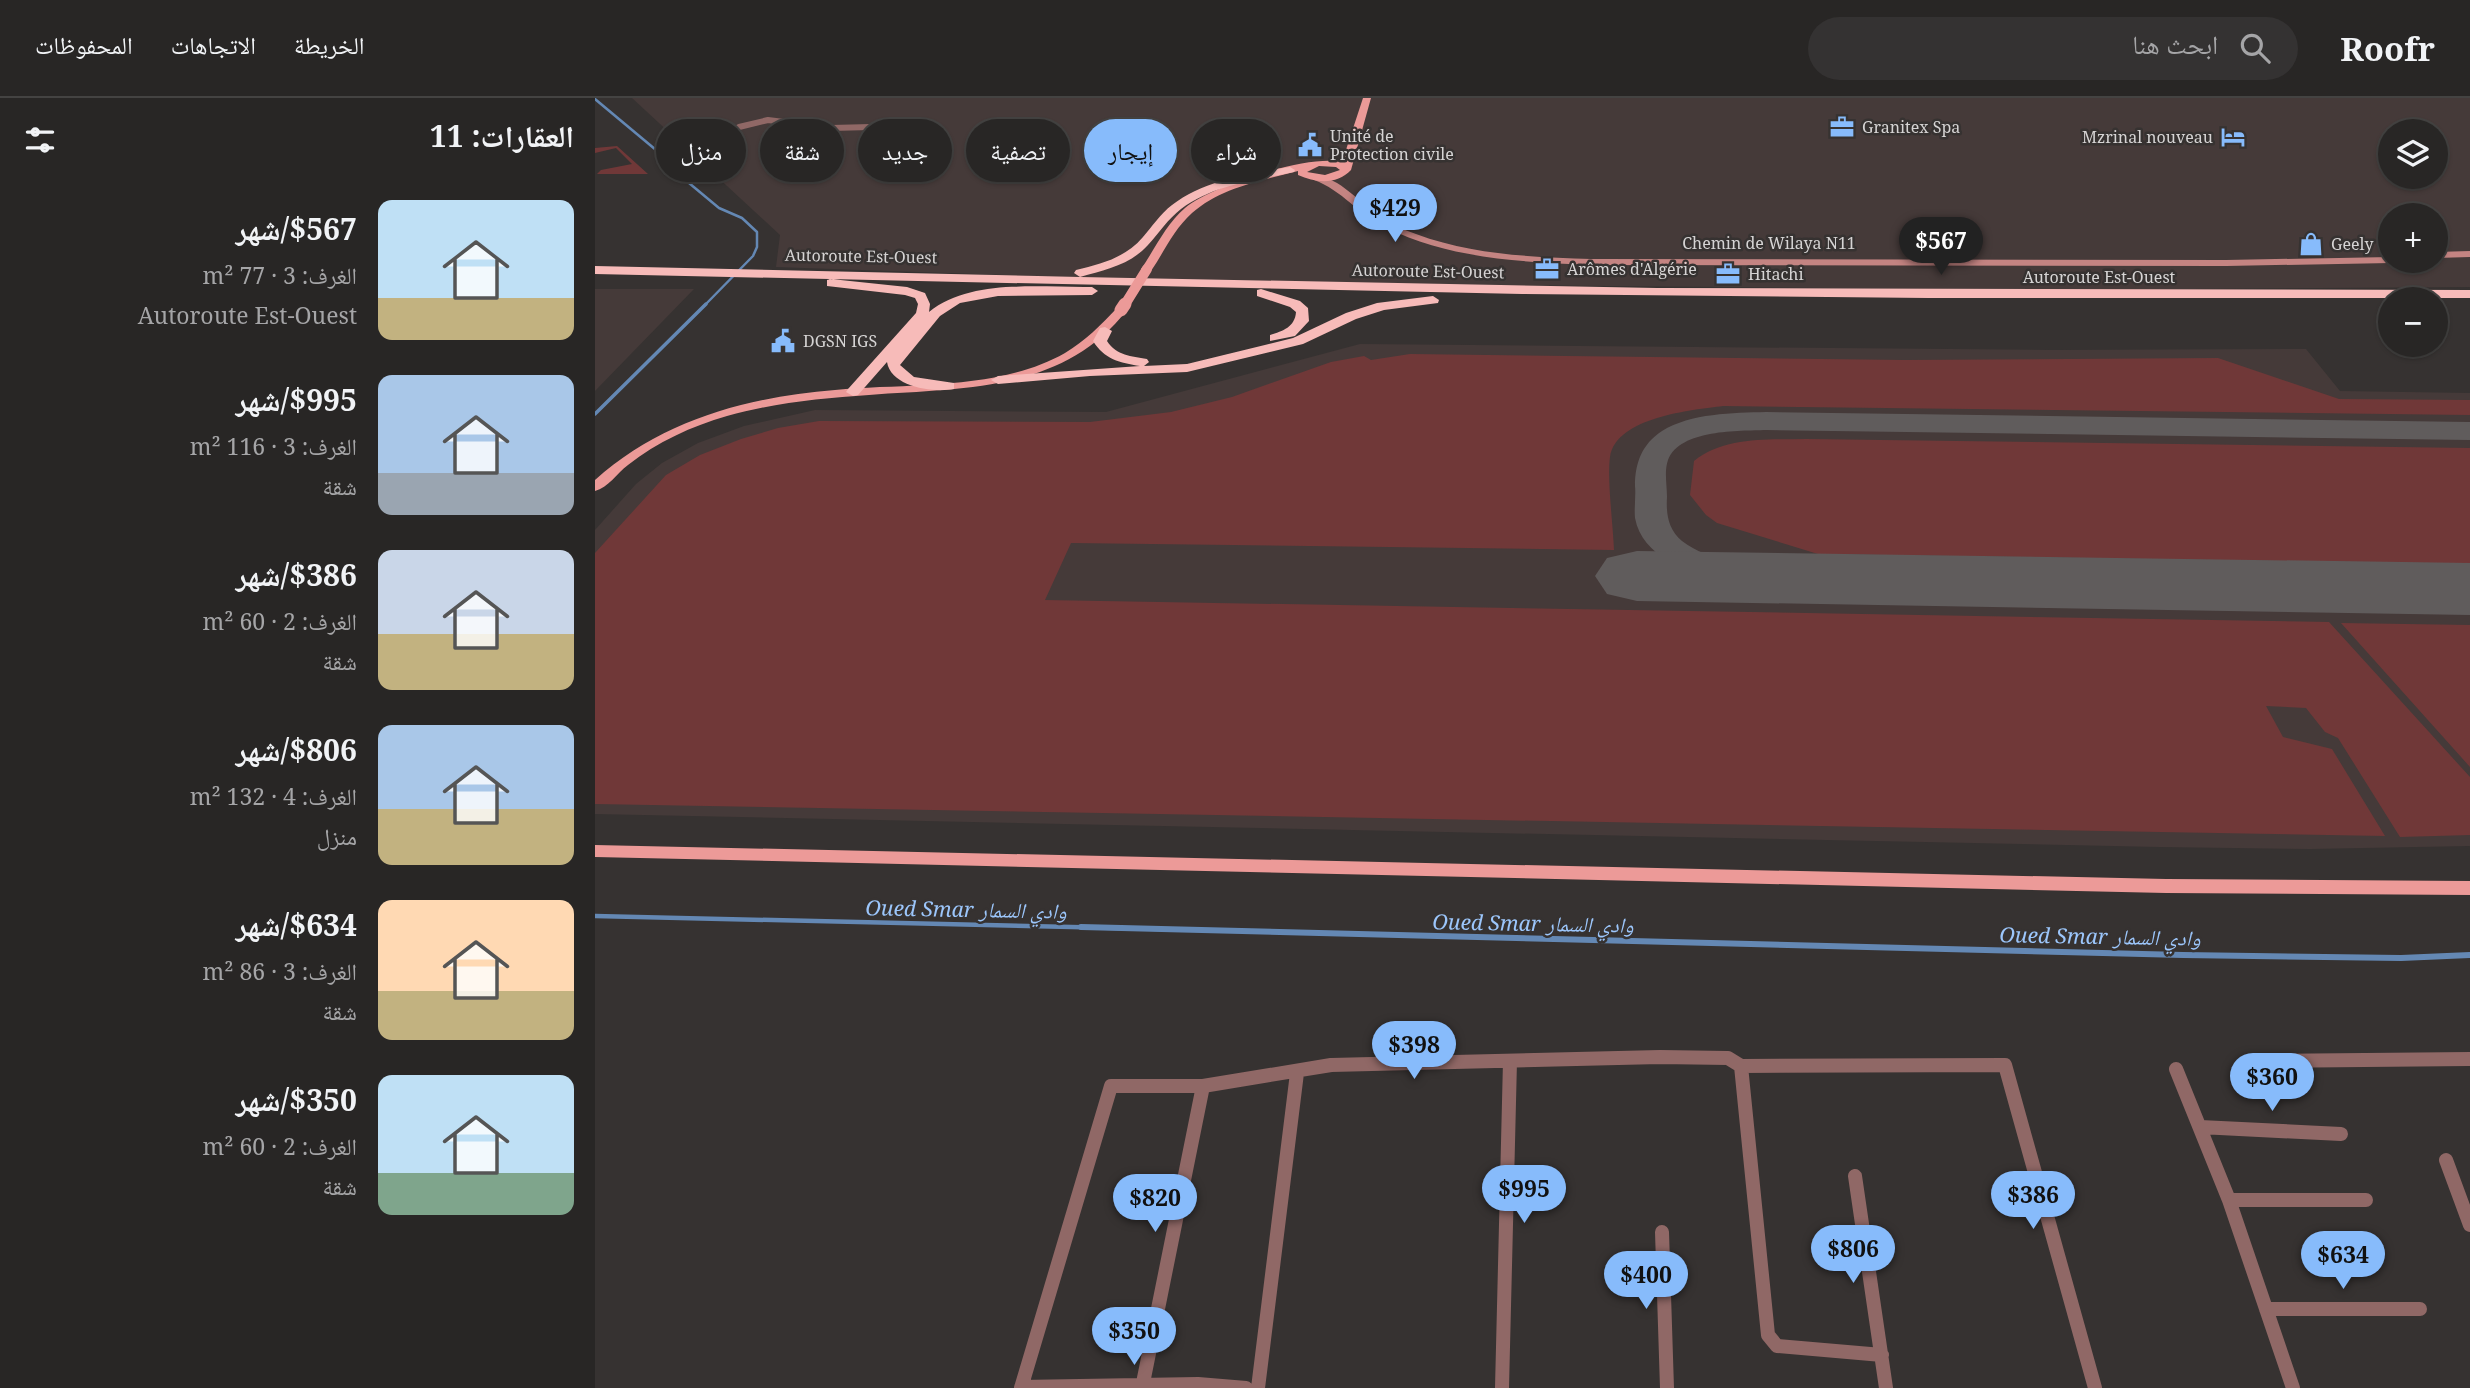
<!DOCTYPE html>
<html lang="ar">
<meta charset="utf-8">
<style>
:root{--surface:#282625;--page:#343232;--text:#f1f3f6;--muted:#a5a5a7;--line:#444342;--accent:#87bbfb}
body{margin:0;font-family:"Noto Serif","Noto Naskh Arabic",serif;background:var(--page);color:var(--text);direction:rtl;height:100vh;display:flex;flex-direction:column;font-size:26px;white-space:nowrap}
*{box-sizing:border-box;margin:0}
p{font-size:23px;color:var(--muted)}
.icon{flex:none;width:38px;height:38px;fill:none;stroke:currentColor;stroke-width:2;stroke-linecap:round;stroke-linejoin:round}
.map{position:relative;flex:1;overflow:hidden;direction:ltr}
.details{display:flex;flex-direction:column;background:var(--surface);width:595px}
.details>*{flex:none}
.hud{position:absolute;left:21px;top:21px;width:665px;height:63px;direction:rtl;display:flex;gap:14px}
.controls{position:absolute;left:1783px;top:21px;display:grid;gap:14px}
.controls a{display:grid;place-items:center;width:70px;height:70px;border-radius:50%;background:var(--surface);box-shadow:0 2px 5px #0004,0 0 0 2px var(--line);font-size:35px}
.price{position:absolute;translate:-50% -60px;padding:0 16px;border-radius:24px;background:var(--accent);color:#111;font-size:23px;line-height:46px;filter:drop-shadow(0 2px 4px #0008)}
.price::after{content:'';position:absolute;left:50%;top:42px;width:21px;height:16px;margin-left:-10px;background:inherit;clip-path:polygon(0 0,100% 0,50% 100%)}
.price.selected{background:#222;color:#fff}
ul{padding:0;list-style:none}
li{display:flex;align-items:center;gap:21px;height:175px;padding:0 21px}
li span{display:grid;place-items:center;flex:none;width:196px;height:140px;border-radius:14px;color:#555}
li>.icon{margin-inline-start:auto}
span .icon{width:84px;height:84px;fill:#fffc;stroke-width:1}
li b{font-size:30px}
h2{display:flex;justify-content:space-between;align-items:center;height:84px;padding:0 21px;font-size:30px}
.pill{padding:0 24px;border-radius:32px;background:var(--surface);box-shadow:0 2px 5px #0004,0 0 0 2px var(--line);font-size:24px;line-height:63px}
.pill.selected{background:var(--accent);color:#111}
header{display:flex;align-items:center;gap:42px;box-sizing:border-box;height:98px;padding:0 35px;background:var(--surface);border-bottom:2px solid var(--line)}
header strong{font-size:33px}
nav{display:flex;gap:38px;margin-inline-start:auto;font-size:24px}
.search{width:490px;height:63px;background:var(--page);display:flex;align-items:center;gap:18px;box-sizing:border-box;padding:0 24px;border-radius:38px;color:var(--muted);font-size:26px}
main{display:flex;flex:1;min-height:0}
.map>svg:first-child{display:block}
.built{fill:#453a39;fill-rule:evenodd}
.green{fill:#703838}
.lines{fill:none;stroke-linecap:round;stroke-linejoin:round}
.stream-far3{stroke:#6488b4;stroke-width:2.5}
.stream-far2{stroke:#6488b4;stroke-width:3.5}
.stream-far1{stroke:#6488b4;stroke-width:4.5}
.stream{stroke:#6488b4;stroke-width:6}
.taxiway{fill:#605c5c;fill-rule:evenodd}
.runway{fill:#605c5c;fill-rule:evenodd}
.street-far1{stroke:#906866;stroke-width:6}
.street{stroke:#906866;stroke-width:14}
.secondary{fill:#c48482;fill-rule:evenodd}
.primary{fill:#ec9a98;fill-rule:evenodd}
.highway{fill:#f7bbb9;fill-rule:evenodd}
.primary-bridge-far1{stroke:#ec9a98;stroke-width:10}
.primary-bridge{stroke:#ec9a98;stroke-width:13}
.labels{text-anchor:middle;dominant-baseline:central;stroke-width:5;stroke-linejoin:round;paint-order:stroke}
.far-poi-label{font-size:16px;fill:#d6d4d4;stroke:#363231;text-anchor:start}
.far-street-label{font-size:16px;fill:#d6d4d4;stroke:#363231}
.water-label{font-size:21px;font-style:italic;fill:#9cc6fb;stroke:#363231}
</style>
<header>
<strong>Roofr</strong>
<div class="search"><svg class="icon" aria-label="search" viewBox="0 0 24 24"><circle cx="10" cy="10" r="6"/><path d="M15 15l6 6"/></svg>ابحث هنا</div>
<nav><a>الخريطة</a><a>الاتجاهات</a><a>المحفوظات</a></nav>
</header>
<main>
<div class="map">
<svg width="1875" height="1290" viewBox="0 0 1875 1290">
<rect width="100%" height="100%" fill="#363231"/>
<path class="built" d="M37,0H1875V189L1467,192L901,187L496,180L181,169L185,137ZM1796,33H1841V79H1796ZM1796,117H1841V163H1796Z
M0,191H99L0,293Z
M765,246L1457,252L1711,251L1745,293L1875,295V748L1715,751L1564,749L0,716V432L41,386L67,365L103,345L149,328L220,312L511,314Z"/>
<path class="green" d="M22,48L53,76H2L6,72L37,66L21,50L0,55V50Z
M815,256L1309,262L1623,260L1744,301L1875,302V317L1128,308C1097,312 1021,319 1015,359C1012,382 1018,426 1019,452L476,445L450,502L1734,524L1875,679V737L1805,739L1743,640L1730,634L1711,610L1671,608L1688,639L1737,651L1790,738L0,706V455L71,377L105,357L146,341L183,330L224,323L495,324L576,314L637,299L736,264L769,258L776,262Z
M1211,341L1875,350V466L1223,456L1122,425L1111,417L1095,397L1099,363C1130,338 1173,342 1211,341Z
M1746,525L1875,527V669Z"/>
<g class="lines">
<path class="stream-far3" d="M0,1L73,62L94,85L124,110L147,120L162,134V149L158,158L109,208"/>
<path class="stream-far2" d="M0,316L111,206"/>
<path class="stream-far1" d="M0,818L565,831"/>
<path class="stream" d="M486,829L1588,857L1806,860L1875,857"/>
<path class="taxiway" d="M1171,314L1875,324V342L1171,332C1144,333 1085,331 1073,362C1069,373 1072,387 1072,399C1071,416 1073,431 1087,443C1115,464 1151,465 1184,473L1189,480L1184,487C1165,492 1145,486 1126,482C1093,474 1047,459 1040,420C1039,409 1041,398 1040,388C1040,365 1047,346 1067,333C1096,315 1138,315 1171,314Z"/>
<path class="runway" d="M1042,453L1875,465V517L1042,503L1012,496L1000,478L1012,460Z"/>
<path class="street-far1" d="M144,29L173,22L236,30L316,28"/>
<path class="street" d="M1678,963L1875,961
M1146,968L1173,1237L1182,1248L1287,1257
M1581,971L1634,1102L1698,1290
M1605,1029L1746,1036
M1851,1062L1875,1127
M1260,1078L1291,1290
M1634,1102H1771
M1067,1134L1072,1290
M1671,1211H1825
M426,1289L603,1286L651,1290
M426,1290L516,988H608L736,967L1065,959L1133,960L1146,968L1410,967L1500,1290
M547,1290L608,988
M663,1290L702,975
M907,1290L915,963"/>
<path class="secondary" d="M719,78C745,78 766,107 787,120C797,127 809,132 821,136C877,157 937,159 996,161L1631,162L1796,159V163H1800L1796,165L1631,168L996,167C927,164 854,161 790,129C764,117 747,92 719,82Z
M1875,153V159L1841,160V154Z"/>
<path class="primary" d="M768,0H776L756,72C742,87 721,85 703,77V73C667,82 625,90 597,115C579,131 569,154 556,173H548L546,171C560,151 571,126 590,110C618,87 713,56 747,64ZM724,68L741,69L745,72L730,77L712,74Z
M522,210L532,212C468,294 369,290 274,297C227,300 178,305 132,318C97,328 62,344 33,367C22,375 13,390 0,393V382C67,322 152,299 240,292C314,285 403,293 470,255C490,243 506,227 522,210Z
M0,747L1571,781L1875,783V797L1571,795L0,759Z"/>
<path class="highway" d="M695,69L700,72L699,74C660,83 620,86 586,111C573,121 564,135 553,147C535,167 510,172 485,179L1062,190L1875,192V200H1333L927,196L0,176V168L485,179L479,175L481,172C506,166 530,160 548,139C557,129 565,116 577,107C610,82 655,75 695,69Z
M236,181L312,189L330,195L335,206L334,214C377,180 445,190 497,189L503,193L497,197L403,198L365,205L345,218L305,267L319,279L359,285V291C338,295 296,289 292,264L263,297L258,298L251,294L253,291L321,215L323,206L320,200L310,197L232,188V182Z
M666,191L705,203L713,210L714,223L700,238L675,243V237C688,233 700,229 701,214L695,209L662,198V192Z
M838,198L844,202L843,205L789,212L761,221L708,246L592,274L495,278L403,286L396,282L403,278L545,268C525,265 509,261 498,243L505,230L510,229L517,233L512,243C522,258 536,258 552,261L554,264L549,268L592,266L698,240L751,215L782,205Z"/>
<path class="primary-bridge-far1" d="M529,208L552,171"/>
<path class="primary-bridge" d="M526,212L530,206"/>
</g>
<defs>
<g id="office-bare" transform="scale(1.89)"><path d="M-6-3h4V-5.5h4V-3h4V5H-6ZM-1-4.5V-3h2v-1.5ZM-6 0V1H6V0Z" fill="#87bbfb" stroke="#363231" stroke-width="2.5" paint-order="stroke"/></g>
<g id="hotel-bare" transform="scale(1.89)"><path d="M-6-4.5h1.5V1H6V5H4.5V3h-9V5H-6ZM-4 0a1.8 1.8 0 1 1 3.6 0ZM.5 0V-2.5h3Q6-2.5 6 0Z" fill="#87bbfb" stroke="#363231" stroke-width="2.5" paint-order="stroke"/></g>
<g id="civic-bare" transform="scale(1.89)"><path d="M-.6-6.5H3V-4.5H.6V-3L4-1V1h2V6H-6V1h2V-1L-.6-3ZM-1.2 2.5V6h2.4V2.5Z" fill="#87bbfb" stroke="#363231" stroke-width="2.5" paint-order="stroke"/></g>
<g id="shop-bare" transform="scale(1.89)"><path d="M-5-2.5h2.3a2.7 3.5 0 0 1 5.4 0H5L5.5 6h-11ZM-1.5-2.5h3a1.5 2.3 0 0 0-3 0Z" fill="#87bbfb" stroke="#363231" stroke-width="2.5" paint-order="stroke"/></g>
</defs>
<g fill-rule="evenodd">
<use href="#office-bare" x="1247" y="29"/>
<use href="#hotel-bare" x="1638" y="39"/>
<use href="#civic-bare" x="715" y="47"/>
<use href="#shop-bare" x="1716" y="146"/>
<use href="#office-bare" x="952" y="171"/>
<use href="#office-bare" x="1133" y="176"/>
<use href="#civic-bare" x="188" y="243"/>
</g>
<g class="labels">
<g class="far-poi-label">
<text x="1267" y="29">Granitex Spa</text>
<text x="735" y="38">Unité de<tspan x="735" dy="18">Protection civile</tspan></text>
<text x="1618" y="39" text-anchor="end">Mzrinal nouveau</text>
<text x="1736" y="146">Geely</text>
<text x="972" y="171">Arômes d'Algérie</text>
<text x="1153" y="176">Hitachi</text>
<text x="208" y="243">DGSN IGS</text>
</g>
<g class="far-street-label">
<text x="1174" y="145">Chemin de Wilaya N11</text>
<text transform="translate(266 158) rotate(1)">Autoroute Est-Ouest</text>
<text transform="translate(833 173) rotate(1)">Autoroute Est-Ouest</text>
<text x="1504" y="179">Autoroute Est-Ouest</text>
</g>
<g class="water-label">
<text transform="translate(371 811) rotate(1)">Oued Smar وادي السمار</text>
<text transform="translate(938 825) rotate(1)">Oued Smar وادي السمار</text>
<text transform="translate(1505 838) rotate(1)">Oued Smar وادي السمار</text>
</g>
</g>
</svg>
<div class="controls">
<a><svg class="icon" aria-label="layers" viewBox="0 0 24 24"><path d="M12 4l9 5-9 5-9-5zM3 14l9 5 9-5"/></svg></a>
<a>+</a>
<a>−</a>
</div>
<b class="price" style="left:800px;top:146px">$429</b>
<b class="price selected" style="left:1346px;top:179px">$567</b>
<b class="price" style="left:819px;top:983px">$398</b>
<b class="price" style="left:1677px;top:1015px">$360</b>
<b class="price" style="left:929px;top:1127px">$995</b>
<b class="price" style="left:1438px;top:1133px">$386</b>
<b class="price" style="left:560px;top:1136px">$820</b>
<b class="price" style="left:1258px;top:1187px">$806</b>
<b class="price" style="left:1748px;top:1193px">$634</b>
<b class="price" style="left:1051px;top:1213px">$400</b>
<b class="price" style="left:539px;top:1269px">$350</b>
<div class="hud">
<a class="pill">شراء</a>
<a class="pill selected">إيجار</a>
<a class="pill">تصفية</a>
<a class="pill">جديد</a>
<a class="pill">شقة</a>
<a class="pill">منزل</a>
</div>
</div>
<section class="details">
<h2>العقارات: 11<svg class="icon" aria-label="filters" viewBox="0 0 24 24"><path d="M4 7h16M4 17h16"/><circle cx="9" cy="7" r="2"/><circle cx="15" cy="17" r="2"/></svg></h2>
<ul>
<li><span style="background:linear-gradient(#bfe0f5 70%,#c2b280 0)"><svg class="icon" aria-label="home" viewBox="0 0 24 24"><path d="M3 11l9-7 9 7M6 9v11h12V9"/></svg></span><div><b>$567/شهر</b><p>الغرف: 3 · 77 m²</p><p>Autoroute Est-Ouest</p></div></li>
<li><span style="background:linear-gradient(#a9c7e8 70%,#9aa5b1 0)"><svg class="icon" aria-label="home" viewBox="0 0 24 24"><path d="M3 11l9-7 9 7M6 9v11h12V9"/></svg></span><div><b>$995/شهر</b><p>الغرف: 3 · 116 m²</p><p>شقة</p></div></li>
<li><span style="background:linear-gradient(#c9d6e8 60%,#c2b280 0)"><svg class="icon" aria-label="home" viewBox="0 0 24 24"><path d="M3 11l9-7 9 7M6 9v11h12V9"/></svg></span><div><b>$386/شهر</b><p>الغرف: 2 · 60 m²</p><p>شقة</p></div></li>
<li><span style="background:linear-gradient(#a9c7e8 60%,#c2b280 0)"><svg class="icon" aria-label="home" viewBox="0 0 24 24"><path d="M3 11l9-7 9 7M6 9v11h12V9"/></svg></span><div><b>$806/شهر</b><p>الغرف: 4 · 132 m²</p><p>منزل</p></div></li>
<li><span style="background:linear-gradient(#ffd9b3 65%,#c2b280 0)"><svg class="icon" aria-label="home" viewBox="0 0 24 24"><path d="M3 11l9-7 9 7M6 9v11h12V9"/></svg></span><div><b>$634/شهر</b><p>الغرف: 3 · 86 m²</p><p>شقة</p></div></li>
<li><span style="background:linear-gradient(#bfe0f5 70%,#7fa58c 0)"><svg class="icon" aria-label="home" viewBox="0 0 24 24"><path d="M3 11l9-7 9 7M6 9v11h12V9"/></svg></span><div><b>$350/شهر</b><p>الغرف: 2 · 60 m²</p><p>شقة</p></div></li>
</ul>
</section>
</main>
